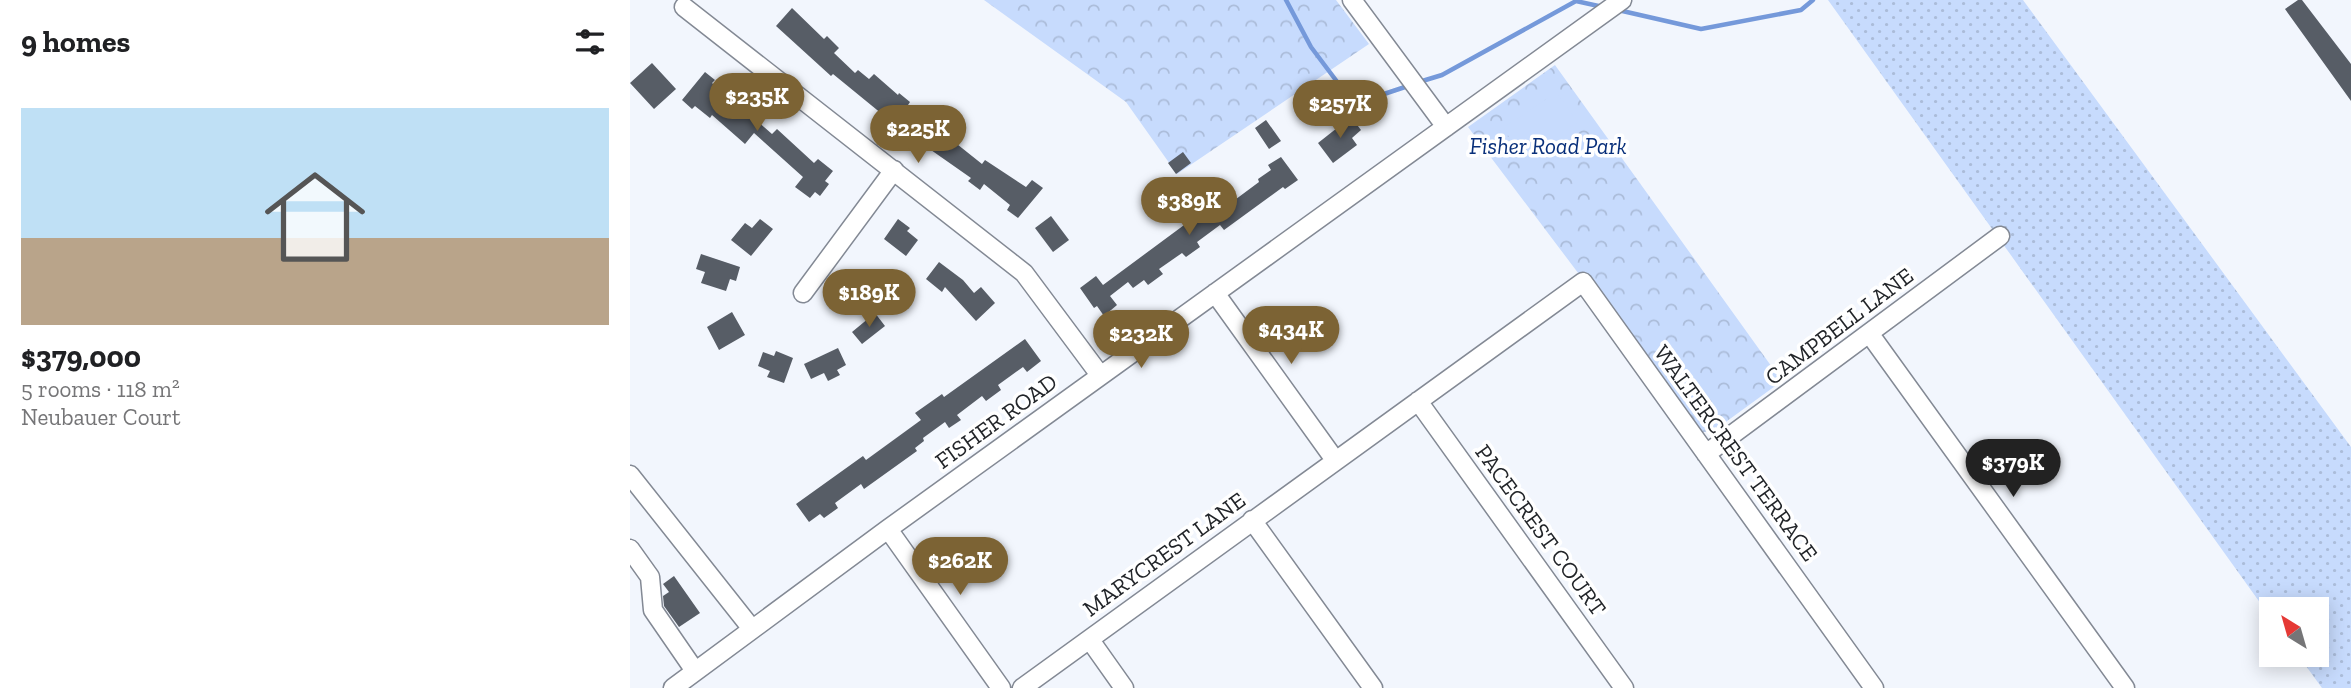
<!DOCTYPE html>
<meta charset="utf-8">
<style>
:root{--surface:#fff;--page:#f6f6f6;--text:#202124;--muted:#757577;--accent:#7c6334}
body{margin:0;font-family:"Zilla Slab",serif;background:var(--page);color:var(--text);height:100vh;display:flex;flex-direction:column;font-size:26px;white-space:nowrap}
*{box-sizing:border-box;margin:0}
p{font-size:23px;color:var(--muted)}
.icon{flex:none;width:38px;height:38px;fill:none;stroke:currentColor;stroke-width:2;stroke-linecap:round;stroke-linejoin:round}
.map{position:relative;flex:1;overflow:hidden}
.sheet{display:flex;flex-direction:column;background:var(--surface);width:630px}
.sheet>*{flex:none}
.needle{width:46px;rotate:323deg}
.fabs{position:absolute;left:1629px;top:597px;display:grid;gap:14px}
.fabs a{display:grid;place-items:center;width:70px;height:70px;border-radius:0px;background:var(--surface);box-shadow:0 4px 18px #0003;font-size:35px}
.price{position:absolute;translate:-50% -60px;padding:0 16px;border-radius:24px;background:var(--accent);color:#fff;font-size:23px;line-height:46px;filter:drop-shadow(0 2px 4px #0008)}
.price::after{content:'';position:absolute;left:50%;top:42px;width:21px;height:16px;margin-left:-10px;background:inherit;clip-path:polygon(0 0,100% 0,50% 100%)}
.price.on{background:#222;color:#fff}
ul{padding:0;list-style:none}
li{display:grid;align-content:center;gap:14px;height:371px;padding:0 21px}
li span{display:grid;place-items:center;height:217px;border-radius:0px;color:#555}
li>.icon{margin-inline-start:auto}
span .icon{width:126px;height:126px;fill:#fffc;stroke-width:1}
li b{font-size:30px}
h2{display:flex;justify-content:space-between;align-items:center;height:84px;padding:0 21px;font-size:30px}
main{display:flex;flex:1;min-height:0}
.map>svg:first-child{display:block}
.grass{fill:url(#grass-dots)}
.forest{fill:url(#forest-crowns)}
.pitch{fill:#c7dbfd}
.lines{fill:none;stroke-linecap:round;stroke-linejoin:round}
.stream{stroke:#7599da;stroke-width:4.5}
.building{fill:#575d66}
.minor-casing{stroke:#838994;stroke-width:21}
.minor{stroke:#fff;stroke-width:18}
.labels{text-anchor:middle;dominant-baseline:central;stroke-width:7;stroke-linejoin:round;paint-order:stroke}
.park-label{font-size:23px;font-style:italic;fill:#082f7a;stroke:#fff}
.street-label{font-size:23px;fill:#222529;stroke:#fff}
</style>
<main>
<section class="sheet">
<h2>9 homes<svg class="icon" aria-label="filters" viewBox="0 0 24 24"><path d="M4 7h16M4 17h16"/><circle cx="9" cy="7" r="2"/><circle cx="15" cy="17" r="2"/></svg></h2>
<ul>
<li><span style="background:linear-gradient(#bfe0f5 60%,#b9a48a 0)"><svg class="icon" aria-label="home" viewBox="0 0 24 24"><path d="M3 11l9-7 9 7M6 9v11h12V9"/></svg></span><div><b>$379,000</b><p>5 rooms · 118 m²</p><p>Neubauer Court</p></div></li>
</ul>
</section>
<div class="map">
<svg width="1721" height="688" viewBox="0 0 1721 688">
<defs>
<pattern id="grass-dots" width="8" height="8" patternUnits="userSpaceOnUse" patternTransform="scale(1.75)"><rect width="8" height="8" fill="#c7dbfd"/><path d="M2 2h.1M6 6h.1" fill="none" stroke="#abbcd9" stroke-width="1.8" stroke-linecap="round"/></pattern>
<pattern id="forest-crowns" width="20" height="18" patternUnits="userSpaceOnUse" patternTransform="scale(1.75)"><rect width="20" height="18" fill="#c7dbfd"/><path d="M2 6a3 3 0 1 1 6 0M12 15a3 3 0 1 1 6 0" fill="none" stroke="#abbcd9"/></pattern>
</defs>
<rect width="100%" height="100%" fill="#f2f6fd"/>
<path class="grass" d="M1198,0H1393L1721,447V688H1692L1668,655L1687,654V609H1642L1641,618Z"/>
<path class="forest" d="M354,0H706L739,44L547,174L496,102Z
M925,65L1152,381L1082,432H1068L838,127Z"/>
<path class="pitch" d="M922,95H928L948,122L894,159L873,128Z"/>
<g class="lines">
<path class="stream" d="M656,0L681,47L714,91L748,96L781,85
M988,10L1071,29L1171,10L1183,0
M789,82L812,75L946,1L973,7"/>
</g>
<path class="building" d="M1668,0H1672L1721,64V101L1655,9Z
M162,8L194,39L197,36L209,48L204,53L225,73L228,70L239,79L244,74L268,95L269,93L280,102L278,105L352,164L355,160L396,187L402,180L413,188L388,218L377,210L380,205L354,184L350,190L338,181L341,178L291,143L293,140L267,119L263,123L203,74L201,76L146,26Z
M22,63L46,89L24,109L0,83Z
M75,72L85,80L82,83L108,105L113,100L123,109L119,114L142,134L147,129L184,163L188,159L203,171L195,181L199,184L190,196L185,192L180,198L165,187L173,177L124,133L115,144L82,115L80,118L65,106L62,109L52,100Z
M721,117L731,130L722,138L727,145L703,163L688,143Z
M636,120L651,141L639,149L625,128Z
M553,152L561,163L546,174L538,163Z
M651,157L668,180L655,189L653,187L594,230L590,225L567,242L570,247L556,257L552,253L529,269L533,274L518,285L514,280L503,288L498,282L480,296L487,305L474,316L467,306L464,308L450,288L466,276L473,285L592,197L598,205L629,182L628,179L641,170L638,165Z
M421,216L439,240L423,252L405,228Z
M130,219L143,229L121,256L101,240L115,223L122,228Z
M268,219L280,228L277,231L288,240L276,256L254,239Z
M71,254L110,267L106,281L100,279L96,291L71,283L75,272L66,269Z
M309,262L333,280L344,293L351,287L365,303L346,321L315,287L312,292L296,279Z
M102,312L115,335L89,350L77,327Z
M245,313L255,326L232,344L222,332Z
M395,339L411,361L397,372L393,367L368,385L371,390L356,401L352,396L327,415L331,420L319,428L315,422L293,438L294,441L285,448L287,451L234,489L231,484L205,503L208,508L194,518L190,514L179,522L166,504L233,456L236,460L291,420L285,413L312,394L314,397Z
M208,348L216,365L207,370L210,375L198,381L194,373L181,379L174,364Z
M146,351L163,358L154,383L137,377L140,371L128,366L133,352L144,356Z
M44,576L70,613L49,627L34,606L33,596L39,592L33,584Z"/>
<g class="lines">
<g class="minor-casing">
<path id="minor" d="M722,0L816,127
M54,7L394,273L470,375
M173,293L264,170
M585,293L705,460
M1239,333L1495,688
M788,401L994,688
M1076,454L1370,236
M0,475L122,629
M622,520L743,688
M258,529L371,688
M0,549L20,577L23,610L65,671
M460,640L494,688
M43,688L258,529L992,0
M392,688L953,282L1244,688"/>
</g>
<use href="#minor" class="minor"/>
</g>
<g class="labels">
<g class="park-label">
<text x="918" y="146">Fisher Road Park</text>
</g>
<g class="street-label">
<text transform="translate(1209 326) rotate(-37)">CAMPBELL LANE</text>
<text transform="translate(366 421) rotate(-36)">FISHER ROAD</text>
<text transform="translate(1106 453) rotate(54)">WALTERCREST TERRACE</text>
<text transform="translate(911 530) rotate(54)">PACECREST COURT</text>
<text transform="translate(534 554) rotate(-36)">MARYCREST LANE</text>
</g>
</g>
</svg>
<div class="fabs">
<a><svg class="needle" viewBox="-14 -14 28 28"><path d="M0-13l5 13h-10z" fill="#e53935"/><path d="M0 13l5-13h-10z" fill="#757577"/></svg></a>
</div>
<b class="price" style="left:127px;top:133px">$235K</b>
<b class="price" style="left:710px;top:140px">$257K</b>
<b class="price" style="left:288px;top:165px">$225K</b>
<b class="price" style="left:559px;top:237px">$389K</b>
<b class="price" style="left:239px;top:329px">$189K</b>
<b class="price" style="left:661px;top:366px">$434K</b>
<b class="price" style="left:511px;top:370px">$232K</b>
<b class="price on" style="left:1383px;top:499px">$379K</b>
<b class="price" style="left:330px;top:597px">$262K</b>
</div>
</main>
